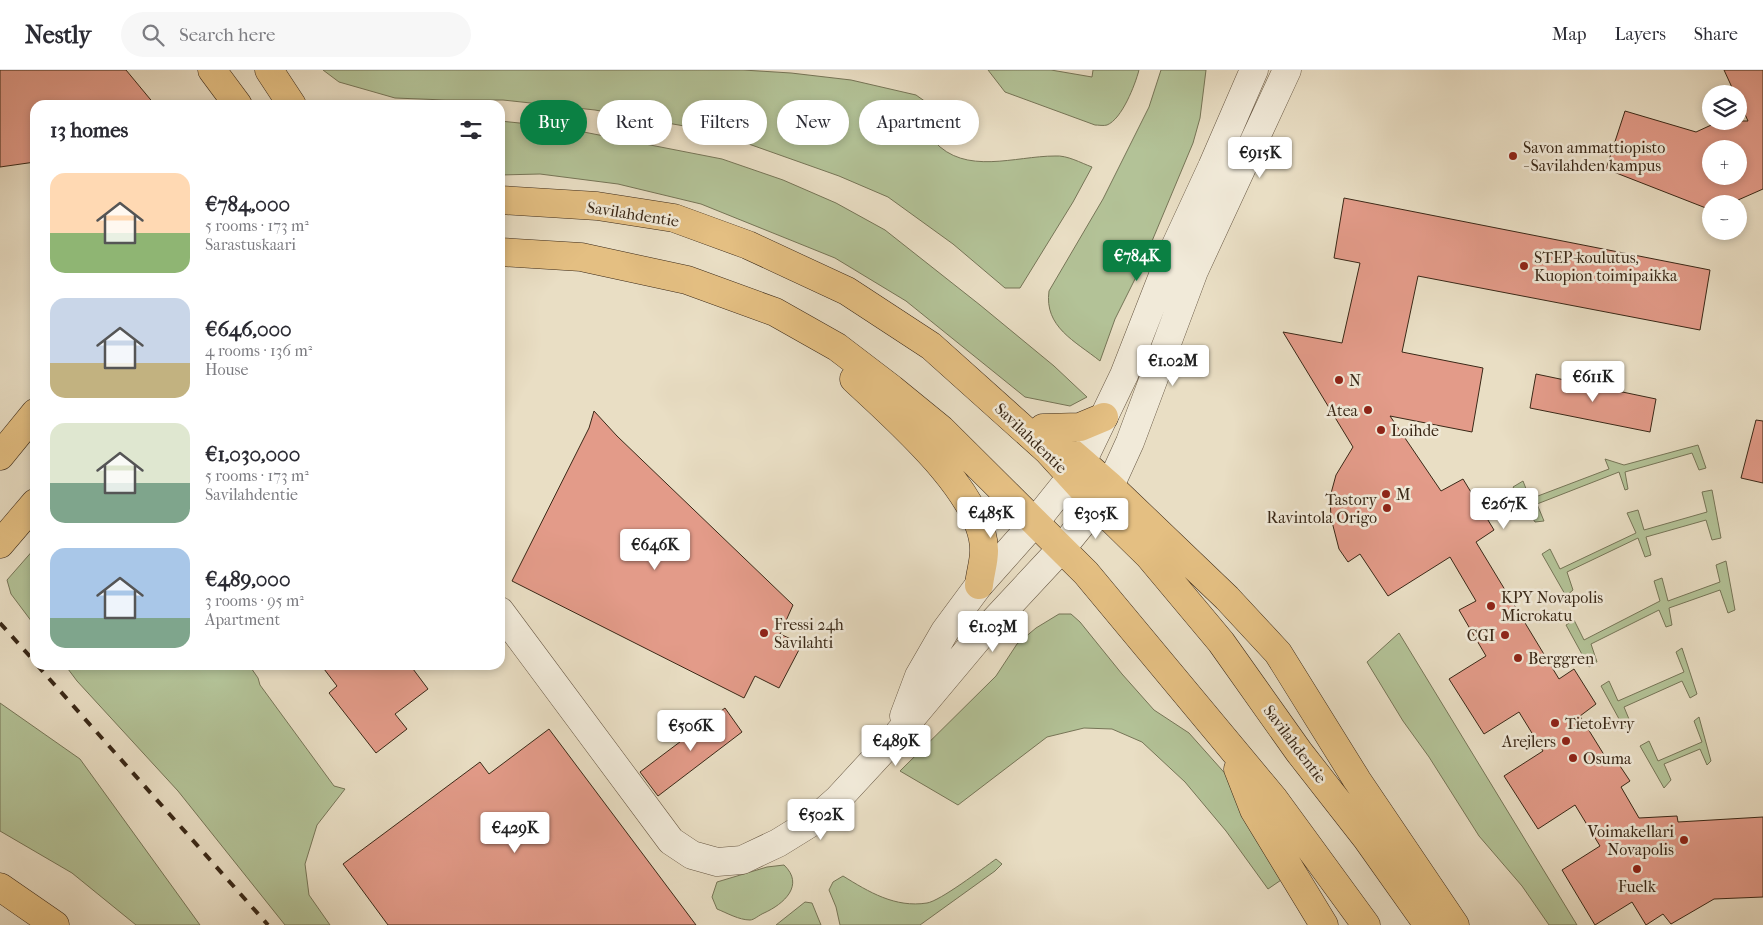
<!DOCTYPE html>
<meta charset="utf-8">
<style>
:root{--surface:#fff;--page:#f7f7f7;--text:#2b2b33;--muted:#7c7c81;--line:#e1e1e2;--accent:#0b8043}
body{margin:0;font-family:"IM FELL French Canon",serif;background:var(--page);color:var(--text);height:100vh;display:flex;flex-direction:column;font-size:19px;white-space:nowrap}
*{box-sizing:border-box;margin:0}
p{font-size:16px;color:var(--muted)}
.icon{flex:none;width:28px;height:28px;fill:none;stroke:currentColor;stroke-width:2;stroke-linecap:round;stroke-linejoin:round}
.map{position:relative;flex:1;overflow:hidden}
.drawer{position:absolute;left:30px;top:30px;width:475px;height:570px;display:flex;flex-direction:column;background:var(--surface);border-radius:15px;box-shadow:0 2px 8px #0003}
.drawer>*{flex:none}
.top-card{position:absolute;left:520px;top:30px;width:475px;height:45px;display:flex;gap:10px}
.tools{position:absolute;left:1702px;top:15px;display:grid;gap:10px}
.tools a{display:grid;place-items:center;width:45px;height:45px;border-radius:50%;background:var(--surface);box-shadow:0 2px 8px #0003;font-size:25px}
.price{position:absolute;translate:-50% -42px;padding:0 11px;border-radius:5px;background:#fff;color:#222;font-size:16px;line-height:32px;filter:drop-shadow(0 1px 2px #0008)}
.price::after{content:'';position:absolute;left:50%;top:30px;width:15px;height:11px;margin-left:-8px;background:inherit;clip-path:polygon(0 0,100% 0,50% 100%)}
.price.active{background:var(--accent);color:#fff}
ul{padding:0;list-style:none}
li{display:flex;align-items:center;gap:15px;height:125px;padding:0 20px}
li span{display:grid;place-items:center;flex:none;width:140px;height:100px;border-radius:15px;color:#555}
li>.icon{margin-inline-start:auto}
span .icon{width:60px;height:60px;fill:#fffc;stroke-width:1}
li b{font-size:21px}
h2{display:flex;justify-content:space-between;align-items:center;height:60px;padding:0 20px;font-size:21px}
.tag{padding:0 18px;border-radius:22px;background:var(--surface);box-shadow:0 2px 8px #0003;font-size:18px;line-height:45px}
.tag.active{background:var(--accent);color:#fff}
header{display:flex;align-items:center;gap:30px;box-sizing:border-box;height:70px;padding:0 25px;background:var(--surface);border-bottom:1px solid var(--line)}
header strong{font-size:24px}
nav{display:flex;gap:28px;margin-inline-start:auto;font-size:18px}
.search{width:350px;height:45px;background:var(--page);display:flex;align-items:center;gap:12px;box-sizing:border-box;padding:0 18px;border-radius:28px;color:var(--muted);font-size:19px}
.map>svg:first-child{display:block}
.green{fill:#b3c297;stroke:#767557}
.building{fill:#e39b89;stroke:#3a2817;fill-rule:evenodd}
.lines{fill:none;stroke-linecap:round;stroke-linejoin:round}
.minor-casing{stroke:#665642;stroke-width:29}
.major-casing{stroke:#3a2817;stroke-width:29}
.highway-casing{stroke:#3a2817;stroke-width:29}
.minor{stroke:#f1ead9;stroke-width:28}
.major{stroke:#e4bf82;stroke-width:28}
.highway{stroke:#e4bf82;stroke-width:28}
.rail{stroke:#3a2817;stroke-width:4;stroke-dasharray:9 9;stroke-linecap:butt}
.poi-dot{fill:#8f2418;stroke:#f1ead9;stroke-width:2}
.labels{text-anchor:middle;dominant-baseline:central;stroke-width:5;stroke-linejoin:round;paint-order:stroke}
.poi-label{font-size:16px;fill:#3a2817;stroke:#f1ead9;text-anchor:start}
.street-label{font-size:16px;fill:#3a2817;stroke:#f1ead9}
</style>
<header>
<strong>Nestly</strong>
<div class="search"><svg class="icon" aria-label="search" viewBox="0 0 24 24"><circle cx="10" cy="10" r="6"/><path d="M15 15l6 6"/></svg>Search here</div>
<nav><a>Map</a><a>Layers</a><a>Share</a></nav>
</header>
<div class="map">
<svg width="1763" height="855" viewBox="0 0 1763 855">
<rect width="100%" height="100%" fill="#e9dec4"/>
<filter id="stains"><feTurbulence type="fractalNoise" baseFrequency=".004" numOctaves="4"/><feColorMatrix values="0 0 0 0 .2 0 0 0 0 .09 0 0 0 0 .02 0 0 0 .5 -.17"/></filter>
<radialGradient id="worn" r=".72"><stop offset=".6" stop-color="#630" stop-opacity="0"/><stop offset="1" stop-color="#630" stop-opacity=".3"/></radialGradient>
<path class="green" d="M323,0H743L791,3L851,10L916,25L933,37L937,63L934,71C965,106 1015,86 1055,86C1067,85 1081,93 1092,97L1073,132L1020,218H1005L953,174L888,127L839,106L712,61L595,40L503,30H445L395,28L339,12Z
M988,0H1051L1092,7L1093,0H1139C1135,15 1122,49 1107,55C1104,56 1098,55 1095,55L1005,22Z
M1161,0H1206L1200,48L1193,73L1142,195L1115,249L1100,291C1075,271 1044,257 1049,221L1103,129L1149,37Z
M500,51L558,57L722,89L783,110L836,133L885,160L980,235L1054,296L1087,327L1070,336L1025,327L906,231L835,188L701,134L618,114L540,104L500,105Z
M1698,375L1706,398L1699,400L1692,383L1625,402L1628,419L1625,420L1619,402L1537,434L1544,451L1535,452L1513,417L1523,411L1530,429L1609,399L1605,389L1624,395Z
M1712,420L1721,468L1712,470L1706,450L1646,467L1651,485L1645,487L1638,468L1567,502L1573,520L1566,526L1542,484L1550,479L1560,499L1636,463L1627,443L1638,440L1644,460L1707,442L1702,422Z
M35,478V556L11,524L7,510Z
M1726,491L1735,540L1728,543L1720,520L1669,538L1672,555L1666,557L1659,540L1591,574L1597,592L1589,597L1566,555L1574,550L1584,570L1660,531L1654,511L1662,508L1668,531L1720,512L1716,495Z
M1059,544H1071L1080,552L1122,604L1154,640L1189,663L1230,709L1284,808L1268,819L1226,761L1185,712L1142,672L1112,659L1084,658L1047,667L958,735L900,701L996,606L1017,574L1036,558Z
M1399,563L1577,855H1549L1522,816L1479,766L1429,687L1403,651L1367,592Z
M1682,578L1697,624L1690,628L1682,611L1624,637L1631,654L1624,658L1601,616L1609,611L1618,631L1684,602L1676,582Z
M65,595H249L258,608L260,615L334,716L345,719L317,755L305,794L309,825L330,855H285L178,721L77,611Z
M0,633L80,689L200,855H136L72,803L0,761Z
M1699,647L1711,691L1707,695L1700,679L1664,694L1671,710L1664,718L1640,676L1649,671L1658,691L1702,672L1694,651Z
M996,789L1002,794L995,801L920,855H840L836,837L829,820L833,812L843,806C869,822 895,838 927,833C940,831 982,799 996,789Z
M784,795C805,815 784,834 764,843C759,845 754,850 750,850C739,850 727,843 717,839L712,827L717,812L767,797Z
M805,832L812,833L821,855H776Z"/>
<path class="building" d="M0,0H126L155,35H35V92L0,97Z
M1724,0H1763V119L1729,134H1711V140L1606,99L1625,41L1696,62L1720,51H1748L1739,31V24H1735ZM1711,79H1739V106H1711Z
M1344,128L1710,200L1700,260L1418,206L1402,282L1483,298L1472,362L1390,346L1441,421L1463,409L1494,460L1476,472L1559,609L1574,599L1596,634L1580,646L1611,696L1618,693L1630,711L1621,717L1639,748L1677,746L1678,752L1763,747V827L1714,829L1671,854L1663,844L1646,855L1632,832L1595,855L1562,800L1600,776L1575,735L1538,759L1504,706L1543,681L1519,642L1484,664L1449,609L1486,586L1459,540L1476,531L1450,487L1388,526L1360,484L1348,492L1339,479L1331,448L1330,427L1336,405L1353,377L1283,262L1342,273L1360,193L1334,188Z
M1536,304L1656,329L1650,362L1530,338Z
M594,341L617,366L793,535L780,564L802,574L779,618L755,606L744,628L512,511L589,358Z
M1756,350L1763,351V413L1741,408Z
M321,595H410L428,619L395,644L407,659L376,683L329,623L337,616Z
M725,638L742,662L658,726L640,702Z
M549,659L696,855H388L343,794L480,692L489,704Z"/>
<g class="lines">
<g class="minor-casing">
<path id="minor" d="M500,541L671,771L692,785L717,792L742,790L778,773L812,752L838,729L898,664L980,566L1062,478L1097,435L1110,416L1130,372L1194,201L1287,0
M904,646L919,606L945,561L979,515L1035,452L1071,407L1085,386L1124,305L1169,190L1212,97L1254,0"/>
</g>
<g class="major-casing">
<path id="major" d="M212,0L238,35
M269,0L292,35
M500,130L597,136L674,148L748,175L847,221L931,276L1048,381L1097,435L1149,486L1221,572L1299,682L1367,769L1428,855
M500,182L581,187L687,210L775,242L837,277L892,319L941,359L1086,503L1274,729L1366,855
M854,309C893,346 985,424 984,481C984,492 980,504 979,515
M1043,358L1080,357L1104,347
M1057,370L1110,416L1227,528L1278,583L1357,710L1455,855
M0,386L35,343
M0,474L35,433
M1238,699L1254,740L1324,855"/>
</g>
<g class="highway-casing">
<path id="highway" d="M0,817L55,855"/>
</g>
<use href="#minor" class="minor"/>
<use href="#major" class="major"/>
<use href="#highway" class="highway"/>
<path class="rail" d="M0,553L35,592
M37,595L268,855"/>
</g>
<g class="poi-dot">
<circle cx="1513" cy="86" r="5"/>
<circle cx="1524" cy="196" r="5"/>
<circle cx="1339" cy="310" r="5"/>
<circle cx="1368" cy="340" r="5"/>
<circle cx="1381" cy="360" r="5"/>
<circle cx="1386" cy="424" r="5"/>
<circle cx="1387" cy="438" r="5"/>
<circle cx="1491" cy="536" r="5"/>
<circle cx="764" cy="563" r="5"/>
<circle cx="1505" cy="565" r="5"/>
<circle cx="1518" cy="588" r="5"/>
<circle cx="1555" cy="653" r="5"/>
<circle cx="1566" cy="671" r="5"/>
<circle cx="1573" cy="688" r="5"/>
<circle cx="1684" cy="770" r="5"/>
<circle cx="1637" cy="799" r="5"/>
</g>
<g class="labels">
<g class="poi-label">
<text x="1523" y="77">Savon ammattiopisto<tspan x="1523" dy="18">- Savilahden kampus</tspan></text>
<text x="1534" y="187">STEP-koulutus,<tspan x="1534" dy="18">Kuopion toimipaikka</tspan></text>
<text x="1349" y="310">N</text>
<text x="1358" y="340" text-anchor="end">Atea</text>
<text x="1391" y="360">Loihde</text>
<text x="1396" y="424">M</text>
<text x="1377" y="429" text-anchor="end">Tastory<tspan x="1377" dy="18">Ravintola Origo</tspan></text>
<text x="1501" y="527">KPY Novapolis<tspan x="1501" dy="18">Microkatu</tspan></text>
<text x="774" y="554">Fressi 24h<tspan x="774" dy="18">Savilahti</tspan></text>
<text x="1495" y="565" text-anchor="end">CGI</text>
<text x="1528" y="588">Berggren</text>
<text x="1565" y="653">TietoEvry</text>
<text x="1556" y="671" text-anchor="end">Arejlers</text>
<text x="1583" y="688">Osuma</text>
<text x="1674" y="761" text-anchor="end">Voimakellari<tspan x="1674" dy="18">Novapolis</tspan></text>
<text x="1637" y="816" text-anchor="middle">Fuelk</text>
</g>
<g class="street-label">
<text transform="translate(633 144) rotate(9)">Savilahdentie</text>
<text transform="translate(1031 368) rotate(44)">Savilahdentie</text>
<text transform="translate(1295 674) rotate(53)">Savilahdentie</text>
</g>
</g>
<rect width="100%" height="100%" filter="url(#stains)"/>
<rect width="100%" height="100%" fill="url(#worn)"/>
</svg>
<div class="tools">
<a><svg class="icon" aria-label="layers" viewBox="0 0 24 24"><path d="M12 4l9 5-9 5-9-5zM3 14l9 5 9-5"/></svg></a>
<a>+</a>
<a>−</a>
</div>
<b class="price" style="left:1260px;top:109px">€915K</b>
<b class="price active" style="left:1137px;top:212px">€784K</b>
<b class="price" style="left:1173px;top:317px">€1.02M</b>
<b class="price" style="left:1593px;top:333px">€611K</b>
<b class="price" style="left:1504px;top:460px">€267K</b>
<b class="price" style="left:991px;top:469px">€485K</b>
<b class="price" style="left:1096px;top:470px">€305K</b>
<b class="price" style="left:655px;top:501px">€646K</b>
<b class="price" style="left:993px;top:583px">€1.03M</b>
<b class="price" style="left:691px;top:682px">€506K</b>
<b class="price" style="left:896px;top:697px">€489K</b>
<b class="price" style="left:821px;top:771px">€502K</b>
<b class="price" style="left:515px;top:784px">€429K</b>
<div class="top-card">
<a class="tag active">Buy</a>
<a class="tag">Rent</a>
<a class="tag">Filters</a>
<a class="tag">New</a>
<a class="tag">Apartment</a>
</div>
<section class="drawer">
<h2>13 homes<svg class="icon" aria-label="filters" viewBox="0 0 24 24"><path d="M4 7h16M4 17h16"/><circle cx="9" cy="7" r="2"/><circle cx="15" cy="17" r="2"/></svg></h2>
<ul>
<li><span style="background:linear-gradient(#ffd9b3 60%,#8fb573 0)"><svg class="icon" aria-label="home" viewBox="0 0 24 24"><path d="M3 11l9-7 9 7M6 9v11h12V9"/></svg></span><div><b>€784,000</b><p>5 rooms · 173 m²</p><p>Sarastuskaari</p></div></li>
<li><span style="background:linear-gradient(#c9d6e8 65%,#c2b280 0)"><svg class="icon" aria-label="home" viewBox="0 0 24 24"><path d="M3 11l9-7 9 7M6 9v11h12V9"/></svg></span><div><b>€646,000</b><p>4 rooms · 136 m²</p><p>House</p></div></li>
<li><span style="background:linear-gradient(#dfe7d0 60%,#7fa58c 0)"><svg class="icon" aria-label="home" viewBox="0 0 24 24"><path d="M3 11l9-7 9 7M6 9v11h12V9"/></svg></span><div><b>€1,030,000</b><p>5 rooms · 173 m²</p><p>Savilahdentie</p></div></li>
<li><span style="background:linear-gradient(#a9c7e8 70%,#7fa58c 0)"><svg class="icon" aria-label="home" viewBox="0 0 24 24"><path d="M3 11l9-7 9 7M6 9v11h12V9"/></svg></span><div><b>€489,000</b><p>3 rooms · 95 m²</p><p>Apartment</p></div></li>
</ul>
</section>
</div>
